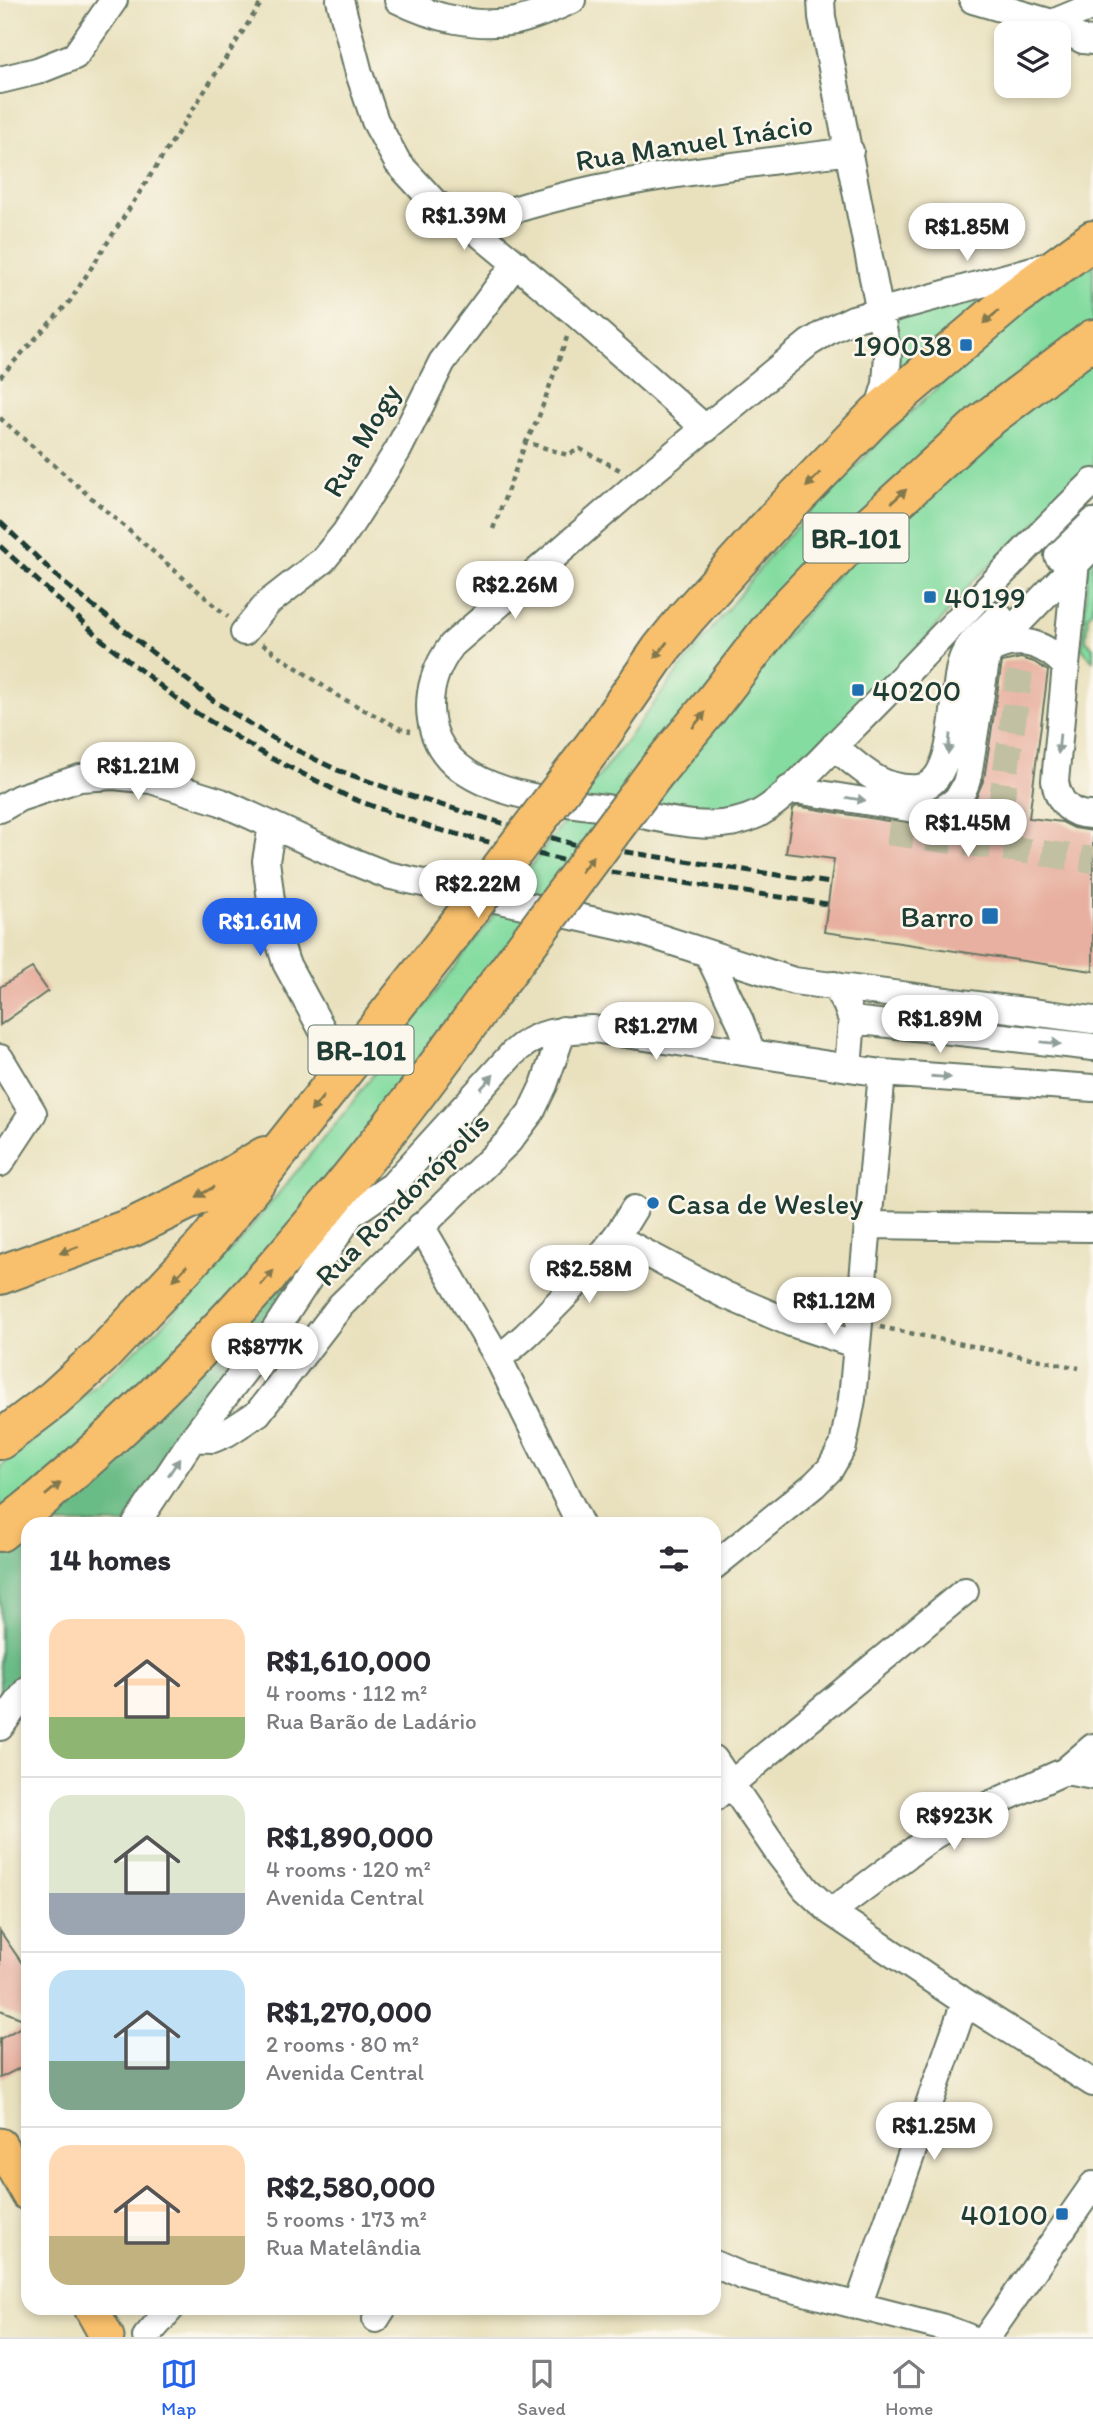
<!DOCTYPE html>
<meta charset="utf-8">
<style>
:root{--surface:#fff;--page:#f7f7f7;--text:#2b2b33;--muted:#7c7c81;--line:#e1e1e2;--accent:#2563eb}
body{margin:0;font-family:Itim,sans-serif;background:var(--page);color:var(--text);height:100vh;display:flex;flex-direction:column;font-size:26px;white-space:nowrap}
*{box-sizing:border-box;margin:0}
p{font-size:23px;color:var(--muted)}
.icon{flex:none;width:38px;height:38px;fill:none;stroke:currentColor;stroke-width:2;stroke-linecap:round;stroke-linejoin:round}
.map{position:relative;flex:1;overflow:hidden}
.details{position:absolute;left:21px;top:1517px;width:700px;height:798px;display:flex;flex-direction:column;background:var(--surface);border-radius:21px;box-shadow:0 4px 10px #0003}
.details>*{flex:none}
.buttons{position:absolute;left:994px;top:21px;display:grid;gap:14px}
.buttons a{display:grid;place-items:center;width:77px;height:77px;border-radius:14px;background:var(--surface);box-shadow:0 4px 10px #0003;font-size:35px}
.price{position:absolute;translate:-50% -60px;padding:0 16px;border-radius:24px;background:#fff;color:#222;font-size:23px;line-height:46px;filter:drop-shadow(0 2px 4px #0008)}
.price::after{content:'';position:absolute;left:50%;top:42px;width:21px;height:16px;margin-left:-10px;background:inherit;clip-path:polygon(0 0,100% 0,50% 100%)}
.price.current{background:var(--accent);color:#fff}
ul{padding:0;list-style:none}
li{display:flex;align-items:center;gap:21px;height:175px;padding:0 28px}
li+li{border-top:2px solid var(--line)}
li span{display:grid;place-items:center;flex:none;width:196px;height:140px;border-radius:21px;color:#555}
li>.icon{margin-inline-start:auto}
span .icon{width:84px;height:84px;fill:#fffc;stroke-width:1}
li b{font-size:30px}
h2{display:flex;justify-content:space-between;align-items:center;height:84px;padding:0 28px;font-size:30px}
.dock{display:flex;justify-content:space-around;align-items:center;height:98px;border-top:2px solid var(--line);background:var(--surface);font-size:19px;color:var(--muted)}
.dock a{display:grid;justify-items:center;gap:4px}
.dock .current{color:var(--accent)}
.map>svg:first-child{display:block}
.green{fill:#84dca0;stroke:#528c6a;stroke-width:2}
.forest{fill:#6bbc86;stroke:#457c5d;stroke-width:2}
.building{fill:#e8b0a0}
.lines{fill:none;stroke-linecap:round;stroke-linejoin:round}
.minor-tunnel{stroke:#c1c0a2;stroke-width:26;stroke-dasharray:26 13;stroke-linecap:butt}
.minor-casing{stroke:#667664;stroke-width:30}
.major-casing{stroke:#667664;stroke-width:37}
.highway-casing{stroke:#667664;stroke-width:42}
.path{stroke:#667664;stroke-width:4.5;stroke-dasharray:5 5;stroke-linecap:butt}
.minor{stroke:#fff;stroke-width:26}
.major{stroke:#f8bf6c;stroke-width:33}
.highway{stroke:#f8bf6c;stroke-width:38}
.rail{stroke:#1f3d34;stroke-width:5;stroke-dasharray:10 5;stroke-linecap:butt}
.highway-bridge-casing{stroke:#667664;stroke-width:42;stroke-linecap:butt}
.highway-bridge{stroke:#f8bf6c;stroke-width:38}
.oneway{fill:#81784d}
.oneway2{fill:#8f9e9a}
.poi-dot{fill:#1f6fb2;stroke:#fbf7ec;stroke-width:2.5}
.labels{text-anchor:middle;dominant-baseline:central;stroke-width:5;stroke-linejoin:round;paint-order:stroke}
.shield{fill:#fbf7ec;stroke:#61756b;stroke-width:2}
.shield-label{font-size:28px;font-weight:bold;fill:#1f3d34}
.street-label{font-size:30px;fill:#1f3d34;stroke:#fbf7ec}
.poi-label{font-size:30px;fill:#1f3d34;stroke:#fbf7ec;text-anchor:end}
</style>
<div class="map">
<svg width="1093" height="2337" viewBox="0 0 1093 2337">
<rect width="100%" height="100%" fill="#fbf7ec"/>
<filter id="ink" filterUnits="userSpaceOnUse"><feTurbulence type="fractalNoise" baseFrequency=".0143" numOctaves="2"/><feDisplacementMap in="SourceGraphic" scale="14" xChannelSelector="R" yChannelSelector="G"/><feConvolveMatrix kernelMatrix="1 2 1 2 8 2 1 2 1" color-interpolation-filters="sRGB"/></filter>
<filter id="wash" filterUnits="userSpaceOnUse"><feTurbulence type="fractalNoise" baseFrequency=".00686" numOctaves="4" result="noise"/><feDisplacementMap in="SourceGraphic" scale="28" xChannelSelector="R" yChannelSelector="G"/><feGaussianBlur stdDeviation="1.57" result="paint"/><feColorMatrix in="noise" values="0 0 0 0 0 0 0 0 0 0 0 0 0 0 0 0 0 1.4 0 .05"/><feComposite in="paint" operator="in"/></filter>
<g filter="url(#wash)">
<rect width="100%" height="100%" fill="#e9e1be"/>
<path class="green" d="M1093,259V325L963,425L382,1122L185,1352L0,1519V1467L80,1400L163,1325L247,1232L345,1112L677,673L776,548L884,437L1029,302Z
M997,291L892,383L876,331L856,320Z
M1093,352V470L973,581L897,675L770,797L747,808L695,813L668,806L650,816L637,813L780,616Z
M1093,556V610L1088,616L1086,640L1093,648V661L1082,649L1088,564Z"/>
<path class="forest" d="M402,1122L130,1524H28V1681L0,1724V1541Z"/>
<g id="blocks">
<path class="building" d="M1021,658L1034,662L1048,671L1029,818L1062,822L1074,828L1093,831V971L824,932L834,859L786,853L793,809L796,806L931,828L953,821L970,823L973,804L984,779L1002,662Z
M32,968L48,991L0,1025V987Z
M0,1931L28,1972V2021L0,2010Z
M28,2023V2064L0,2078V2039Z"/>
</g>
</g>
<g filter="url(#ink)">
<use href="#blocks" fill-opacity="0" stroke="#667664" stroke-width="2"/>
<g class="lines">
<path class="minor-tunnel" d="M888,832L1093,860
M995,847L1020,672"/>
<g class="minor-casing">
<path id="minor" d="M340,0L359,73L375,121L398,163L434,202L469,225L575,313L706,429
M398,0C433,18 477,28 516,21C535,17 554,8 572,0
M821,0L822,17L888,354L886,384L877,414
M973,0L1052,23L1083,40L1093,41
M1052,23L1093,6
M0,80L37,71L75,56L114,0
M469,225C591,179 721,168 850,151
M1047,266L853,319L830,330L809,343L641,481L452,645C436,666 427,692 431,719C442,796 553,800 612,809C660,817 712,837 758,814C786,799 825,755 848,732C931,650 1009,563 1093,482
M1058,556L1093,522
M1076,561L1055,781C1058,802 1071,816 1093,815
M244,632L268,603L323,560L345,533L398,450L442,362L516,263
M992,649C1021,635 1045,644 1066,666
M834,746C860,768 882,791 918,788C960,784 950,687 963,657C970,641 987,628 999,616
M789,789L933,812C953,806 963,797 968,776L987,655L1093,546
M0,809L19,798L80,778L114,776L151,780L221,802L344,858L387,875L636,930L794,981L1093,1020
M272,825L266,861L274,924L286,963L344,1070
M708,954L740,1021L752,1053
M834,985L846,1004L852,1020L1093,1047
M0,1058L33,1113L0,1163
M848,1068L852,1020
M868,1225L1090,1228
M421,1226L498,1358L580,1524
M617,1238L725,1295L791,1323L857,1345
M498,1358C526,1338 538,1323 562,1299C590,1269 613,1245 634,1209
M193,1438L213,1439L227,1433L258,1413L341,1305L509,1141L531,1112L544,1085L563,1030
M136,1524L193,1438L273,1333L351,1214L392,1186L512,1054C536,1031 561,1030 593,1029L882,1073L1093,1088
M714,1566L814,1485L830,1469L843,1446L852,1399L882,1073
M0,1727L28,1689
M714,1759L779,1854L806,1889L831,1912L965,2002L1093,2083
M1065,1771L1093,1747
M714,1798L965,1591
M831,1912L933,1836L989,1805L1065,1771L1093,1776
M714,2264L742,2276L941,2327L967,2337
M858,2306L965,2002
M376,2319L383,2308
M146,2337L171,2308
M987,2337L1093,2185"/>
</g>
<g class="major-casing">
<path id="major" d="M0,2145L28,2194
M91,2308L107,2337"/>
</g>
<g class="highway-casing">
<path id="highway" d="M598,740L661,649L687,617L781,513L877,414L1014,298L1093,240
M655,773L709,708L780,616L845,548L982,423L1093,339
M0,1275L133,1227L205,1192L265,1156
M0,1440L54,1399L101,1356L207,1243L436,954
M0,1532C191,1382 346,1193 488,997"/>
</g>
<path class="path" d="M567,337L538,419L526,442L567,455L580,449L620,470
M0,377L70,301L263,0
M0,418L228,617
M493,529L526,442
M262,644L338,696L403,730L411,731
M880,1327L1079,1368"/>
<use href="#minor" class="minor"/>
<use href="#major" class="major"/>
<use href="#highway" class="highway"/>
<path class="rail" d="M0,522L64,583L214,701L276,740L337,770L404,794L573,844L830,883
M0,546L102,640L190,709L269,757L351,798L432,828L611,872L827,904"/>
<g class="highway-bridge-casing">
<path id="highway-bridge" d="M436,954L598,740
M488,997L655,773"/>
</g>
<use href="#highway-bridge" class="highway-bridge"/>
</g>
<defs><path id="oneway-solid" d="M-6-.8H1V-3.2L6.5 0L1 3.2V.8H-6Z" transform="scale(1.75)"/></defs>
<g class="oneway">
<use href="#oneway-solid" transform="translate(991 317) rotate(141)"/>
<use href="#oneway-solid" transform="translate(813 480) rotate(134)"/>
<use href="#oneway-solid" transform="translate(899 496) rotate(-42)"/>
<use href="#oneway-solid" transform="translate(661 650) rotate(127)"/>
<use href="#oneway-solid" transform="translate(699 720) rotate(-50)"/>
<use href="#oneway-solid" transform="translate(587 864) rotate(-53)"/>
<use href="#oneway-solid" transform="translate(317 1104) rotate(129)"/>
<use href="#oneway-solid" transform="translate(205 1192) rotate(150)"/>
<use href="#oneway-solid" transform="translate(69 1250) rotate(160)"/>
<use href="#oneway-solid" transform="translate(180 1273) rotate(133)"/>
<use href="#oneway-solid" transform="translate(267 1278) rotate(-49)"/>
<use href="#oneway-solid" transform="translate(53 1489) rotate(-40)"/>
</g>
<g class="oneway2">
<use href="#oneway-solid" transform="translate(949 744) rotate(96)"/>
<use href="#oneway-solid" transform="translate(1059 744) rotate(95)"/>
<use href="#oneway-solid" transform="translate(856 799) rotate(9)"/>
<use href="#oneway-solid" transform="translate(1051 1043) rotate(6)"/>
<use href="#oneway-solid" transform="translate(941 1077) rotate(4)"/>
<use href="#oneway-solid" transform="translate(487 1082) rotate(-48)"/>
<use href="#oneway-solid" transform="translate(174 1467) rotate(-56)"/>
</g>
</g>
<g class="poi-dot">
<rect x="959" y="338" width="14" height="14" rx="3.5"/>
<rect x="923" y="590" width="14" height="14" rx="3.5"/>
<rect x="851" y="683" width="14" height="14" rx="3.5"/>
<rect x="981" y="907" width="18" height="18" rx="3.5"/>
<circle cx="653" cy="1203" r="7"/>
<rect x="1055" y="2207" width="14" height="14" rx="3.5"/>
</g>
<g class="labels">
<g class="shield">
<rect x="803.5" y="513.5" width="105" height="49" rx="5"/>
<rect x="308.5" y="1025.5" width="105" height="49" rx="5"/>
</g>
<g class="shield-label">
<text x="856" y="538">BR-101</text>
<text x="361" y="1050">BR-101</text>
</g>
<g class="street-label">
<text transform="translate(694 142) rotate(-9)">Rua Manuel Inácio</text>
<text transform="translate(361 440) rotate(-60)">Rua Mogy</text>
<text transform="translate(402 1199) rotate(-45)">Rua Rondonópolis</text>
</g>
<g class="poi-label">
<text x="952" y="345">190038</text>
<text x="944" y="597" text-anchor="start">40199</text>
<text x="872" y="690" text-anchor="start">40200</text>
<text x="974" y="916">Barro</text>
<text x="667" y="1203" text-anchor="start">Casa de Wesley</text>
<text x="1048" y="2214">40100</text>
</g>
</g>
</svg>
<div class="buttons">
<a><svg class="icon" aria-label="layers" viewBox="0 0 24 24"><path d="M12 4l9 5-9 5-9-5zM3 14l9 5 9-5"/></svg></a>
</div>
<b class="price" style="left:464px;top:252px">R$1.39M</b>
<b class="price" style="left:967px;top:263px">R$1.85M</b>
<b class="price" style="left:515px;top:621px">R$2.26M</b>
<b class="price" style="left:138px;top:802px">R$1.21M</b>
<b class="price" style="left:968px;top:859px">R$1.45M</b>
<b class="price" style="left:478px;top:920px">R$2.22M</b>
<b class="price current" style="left:260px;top:958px">R$1.61M</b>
<b class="price" style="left:940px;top:1055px">R$1.89M</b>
<b class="price" style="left:656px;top:1062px">R$1.27M</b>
<b class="price" style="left:589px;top:1305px">R$2.58M</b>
<b class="price" style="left:834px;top:1337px">R$1.12M</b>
<b class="price" style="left:265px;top:1383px">R$877K</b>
<b class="price" style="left:954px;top:1852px">R$923K</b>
<b class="price" style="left:934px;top:2162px">R$1.25M</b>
<section class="details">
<h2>14 homes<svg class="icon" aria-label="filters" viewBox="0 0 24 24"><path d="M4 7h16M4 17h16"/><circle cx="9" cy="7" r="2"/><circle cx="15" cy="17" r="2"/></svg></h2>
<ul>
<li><span style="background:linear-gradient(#ffd9b3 70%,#8fb573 0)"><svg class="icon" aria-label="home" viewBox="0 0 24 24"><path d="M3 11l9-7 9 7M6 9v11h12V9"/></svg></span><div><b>R$1,610,000</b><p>4 rooms · 112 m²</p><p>Rua Barão de Ladário</p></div></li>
<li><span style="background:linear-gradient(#dfe7d0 70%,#9aa5b1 0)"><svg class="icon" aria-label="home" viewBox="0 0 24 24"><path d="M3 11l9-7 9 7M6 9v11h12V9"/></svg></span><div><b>R$1,890,000</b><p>4 rooms · 120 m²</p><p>Avenida Central</p></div></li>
<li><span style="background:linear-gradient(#bfe0f5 65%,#7fa58c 0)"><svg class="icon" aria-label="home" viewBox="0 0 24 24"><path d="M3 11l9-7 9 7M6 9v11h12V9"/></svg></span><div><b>R$1,270,000</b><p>2 rooms · 80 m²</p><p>Avenida Central</p></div></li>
<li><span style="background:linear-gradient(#ffd9b3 65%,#c2b280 0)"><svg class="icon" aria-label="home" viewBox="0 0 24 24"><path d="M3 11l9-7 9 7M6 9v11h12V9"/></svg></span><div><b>R$2,580,000</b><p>5 rooms · 173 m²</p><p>Rua Matelândia</p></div></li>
</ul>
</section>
</div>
<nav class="dock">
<a class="current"><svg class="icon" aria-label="map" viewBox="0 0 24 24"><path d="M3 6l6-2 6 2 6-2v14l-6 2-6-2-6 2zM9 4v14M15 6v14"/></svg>Map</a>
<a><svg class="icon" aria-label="saved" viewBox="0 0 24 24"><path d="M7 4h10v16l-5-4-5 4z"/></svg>Saved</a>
<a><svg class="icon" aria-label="home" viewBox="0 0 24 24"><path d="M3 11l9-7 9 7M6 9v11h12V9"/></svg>Home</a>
</nav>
